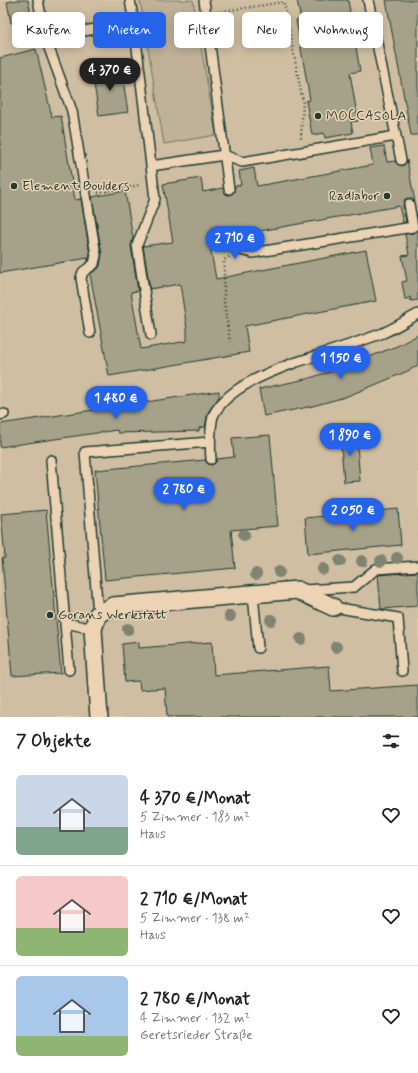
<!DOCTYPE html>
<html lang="de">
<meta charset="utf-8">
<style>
:root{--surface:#fff;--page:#f2f2f2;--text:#222;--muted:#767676;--line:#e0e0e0;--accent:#2563eb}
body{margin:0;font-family:Mynerve,sans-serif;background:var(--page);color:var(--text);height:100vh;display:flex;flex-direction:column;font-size:15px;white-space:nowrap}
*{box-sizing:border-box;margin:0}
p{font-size:13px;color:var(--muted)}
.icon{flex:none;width:22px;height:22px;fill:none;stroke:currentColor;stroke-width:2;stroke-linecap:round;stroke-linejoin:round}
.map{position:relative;height:717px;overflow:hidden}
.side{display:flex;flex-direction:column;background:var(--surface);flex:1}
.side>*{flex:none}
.top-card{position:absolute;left:12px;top:12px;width:394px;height:36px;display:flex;gap:8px}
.price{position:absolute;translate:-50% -34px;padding:0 9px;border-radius:14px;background:var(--accent);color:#fff;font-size:13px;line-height:26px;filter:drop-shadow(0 1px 2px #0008)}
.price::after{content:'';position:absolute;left:50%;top:24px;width:12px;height:9px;margin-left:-6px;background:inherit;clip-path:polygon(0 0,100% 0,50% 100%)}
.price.current{background:#222;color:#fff}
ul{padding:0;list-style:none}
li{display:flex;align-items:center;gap:12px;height:100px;padding:0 16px}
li+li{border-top:1px solid var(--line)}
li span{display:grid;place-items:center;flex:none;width:112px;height:80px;border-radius:6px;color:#555}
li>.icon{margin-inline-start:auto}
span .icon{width:48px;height:48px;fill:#fffc;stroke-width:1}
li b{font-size:17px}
h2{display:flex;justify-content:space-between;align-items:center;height:48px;padding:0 16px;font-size:17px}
.tag{padding:0 14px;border-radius:6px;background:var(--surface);box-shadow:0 2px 10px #0003;font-size:14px;line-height:36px}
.tag.current{background:var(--accent);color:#fff}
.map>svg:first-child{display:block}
.built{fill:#cfbea2}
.green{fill:#bfb298;stroke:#6f7866}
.building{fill:#a6a189;stroke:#1f3d34}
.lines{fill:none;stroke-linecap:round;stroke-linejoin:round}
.lane-casing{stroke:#1f3d34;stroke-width:12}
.street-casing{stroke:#1f3d34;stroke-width:20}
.path{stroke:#1f3d34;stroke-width:2.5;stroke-dasharray:1 3;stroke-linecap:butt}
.lane{stroke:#ecd3b4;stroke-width:9}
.street{stroke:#ecd3b4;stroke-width:17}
.tree{fill:#7f8370}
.poi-dot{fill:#1f3d34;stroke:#ecd3b4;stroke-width:1.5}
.labels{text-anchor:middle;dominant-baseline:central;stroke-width:3;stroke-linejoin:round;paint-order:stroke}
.poi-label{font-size:14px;fill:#1f3d34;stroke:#ecd3b4;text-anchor:start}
</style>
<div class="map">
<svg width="418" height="717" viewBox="0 0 418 717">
<rect width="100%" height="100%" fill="#e0caac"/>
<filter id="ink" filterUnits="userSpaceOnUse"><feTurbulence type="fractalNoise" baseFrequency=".025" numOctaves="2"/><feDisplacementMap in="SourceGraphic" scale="8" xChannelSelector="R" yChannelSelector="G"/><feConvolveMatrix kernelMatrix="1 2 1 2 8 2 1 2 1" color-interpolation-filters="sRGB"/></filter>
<g filter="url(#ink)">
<path class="built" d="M7,0H418V717H0V2Z"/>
<path class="green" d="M140,0H193L216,135L164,144Z"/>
<path class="building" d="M17,0H28L32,19L11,23L7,2Z
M297,0H348L360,71L350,73L358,121L351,122L353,133L325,138L324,133L312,135L306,101L310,100L296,20H301Z
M386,0H418V135H411Z
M36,49L52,117L61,116L75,200L81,199L90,255L88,261V258L0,273V58Z
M121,67L128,112L99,116L92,71Z
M384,146L387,162L395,161L397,164L402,166L405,164L407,160L415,202L411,199L408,198L405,199L403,205L406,222L403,223L399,206L243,234L241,231L236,229L233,231L231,236L209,240L216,279L366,250L376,301L245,326L249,352L109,376L90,274L98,269L100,266L102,254L92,197L125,191L133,238L131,246L138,291L131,292L141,349L187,341V329L180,284L150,289L143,246L173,242L163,184L201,178L203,192L223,188L225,193L227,195H230L234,192L235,186L241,185L239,171L254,168L257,186L373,165L370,148Z
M418,230V300L411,301L410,297L405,300L402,282L407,281L402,256L409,255L405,234L414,233Z
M418,335V365L410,370L377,384L345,397L313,406L264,416L259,389L306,379L336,370L397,346Z
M219,391V397L208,412L205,427L199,428V431L118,433L117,430L0,447V424Z
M356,432L360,481L344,482L340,433Z
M270,435L278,526L231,530L235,568L105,580L95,470L205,460L208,464L212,465L216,462L217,459L234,457L232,438Z
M398,509L401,545L308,554L305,518Z
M46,510L61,673L12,676L2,558H5L1,514Z
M418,572V606L381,609L378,575Z
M139,642V648L212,642L214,675L329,666L331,691L418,685V717H167L165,688L140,690L139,681L125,682L122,644Z"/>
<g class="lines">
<g class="lane-casing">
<path id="lane" d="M38,0L45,37L72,111L96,255L94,264L83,272L81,278L90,333
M130,0L134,23L155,199L137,245L151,335
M204,0L229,189
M368,0L396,136
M45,37L134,23
M151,166L224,155L242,162L396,136L401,160
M237,235L240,250L252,253L413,227L409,204
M0,415L4,414
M211,459C210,450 210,422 214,414C228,388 267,373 294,363C324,353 354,344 383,333C395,328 407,320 418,314
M51,460L69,670
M304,590L354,587L376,569L418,566
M253,594L258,648
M333,607L398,618L402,671
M98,614L85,452L210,442
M66,623L93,629"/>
</g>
<g class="street-casing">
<path id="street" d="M99,717L93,629L98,614L113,606L297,590L333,607"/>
</g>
<path class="path" d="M218,12L284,2L303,102L301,139
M98,193L140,185
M229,257L224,260V302L230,342"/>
<use href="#lane" class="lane"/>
<use href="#street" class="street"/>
</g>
<g class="tree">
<circle cx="329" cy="441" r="6"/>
<circle cx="244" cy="535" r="6"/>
<circle cx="397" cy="558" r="6"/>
<circle cx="340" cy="561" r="6"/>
<circle cx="362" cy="561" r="6"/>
<circle cx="381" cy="561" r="6"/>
<circle cx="323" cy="569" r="6"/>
<circle cx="279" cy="572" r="6"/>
<circle cx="256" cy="574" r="6"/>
<circle cx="230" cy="616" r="6"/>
<circle cx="271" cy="620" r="6"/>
<circle cx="128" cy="629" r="6"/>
<circle cx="301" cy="639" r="6"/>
<circle cx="336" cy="647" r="6"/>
</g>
</g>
<g class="poi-dot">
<circle cx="318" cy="116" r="4"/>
<circle cx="14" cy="186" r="4"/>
<circle cx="387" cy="196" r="4"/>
<circle cx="50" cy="615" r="4"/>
</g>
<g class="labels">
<g class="poi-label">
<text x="326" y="116">MOCCASOLA</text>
<text x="22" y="186">Element Boulders</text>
<text x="379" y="196" text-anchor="end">Radlabor</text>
<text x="58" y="615">Gorans Werkstatt</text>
</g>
</g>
</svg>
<b class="price current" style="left:110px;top:92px">4 370 €</b>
<b class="price" style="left:235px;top:260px">2 710 €</b>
<b class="price" style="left:341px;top:380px">1 150 €</b>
<b class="price" style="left:116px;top:420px">1 480 €</b>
<b class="price" style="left:350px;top:457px">1 890 €</b>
<b class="price" style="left:184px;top:511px">2 780 €</b>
<b class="price" style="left:353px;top:532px">2 050 €</b>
<div class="top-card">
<a class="tag">Kaufen</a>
<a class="tag current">Mieten</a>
<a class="tag">Filter</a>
<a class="tag">Neu</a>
<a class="tag">Wohnung</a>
</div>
</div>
<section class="side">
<h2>7 Objekte<svg class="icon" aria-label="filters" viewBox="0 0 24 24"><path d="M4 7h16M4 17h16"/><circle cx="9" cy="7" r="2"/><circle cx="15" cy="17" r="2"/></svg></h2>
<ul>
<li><span style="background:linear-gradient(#c9d6e8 65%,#7fa58c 0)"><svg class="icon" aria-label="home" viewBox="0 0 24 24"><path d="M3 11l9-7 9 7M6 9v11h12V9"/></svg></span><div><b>4 370 €/Monat</b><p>5 Zimmer · 183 m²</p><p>Haus</p></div><svg class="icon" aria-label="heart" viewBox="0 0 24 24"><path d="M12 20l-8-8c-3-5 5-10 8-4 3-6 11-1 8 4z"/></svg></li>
<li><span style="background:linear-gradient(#f6c9c9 65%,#8fb573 0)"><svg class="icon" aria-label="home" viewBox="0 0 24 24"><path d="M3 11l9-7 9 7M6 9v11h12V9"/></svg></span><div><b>2 710 €/Monat</b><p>5 Zimmer · 138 m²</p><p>Haus</p></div><svg class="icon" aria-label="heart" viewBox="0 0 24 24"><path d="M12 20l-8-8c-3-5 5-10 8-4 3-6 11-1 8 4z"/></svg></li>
<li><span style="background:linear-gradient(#a9c7e8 75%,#8fb573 0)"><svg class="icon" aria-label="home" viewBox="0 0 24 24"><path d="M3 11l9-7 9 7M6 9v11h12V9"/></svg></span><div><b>2 780 €/Monat</b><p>4 Zimmer · 132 m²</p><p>Geretsrieder Straße</p></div><svg class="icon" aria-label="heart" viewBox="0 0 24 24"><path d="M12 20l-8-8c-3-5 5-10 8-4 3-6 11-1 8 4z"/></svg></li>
</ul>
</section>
